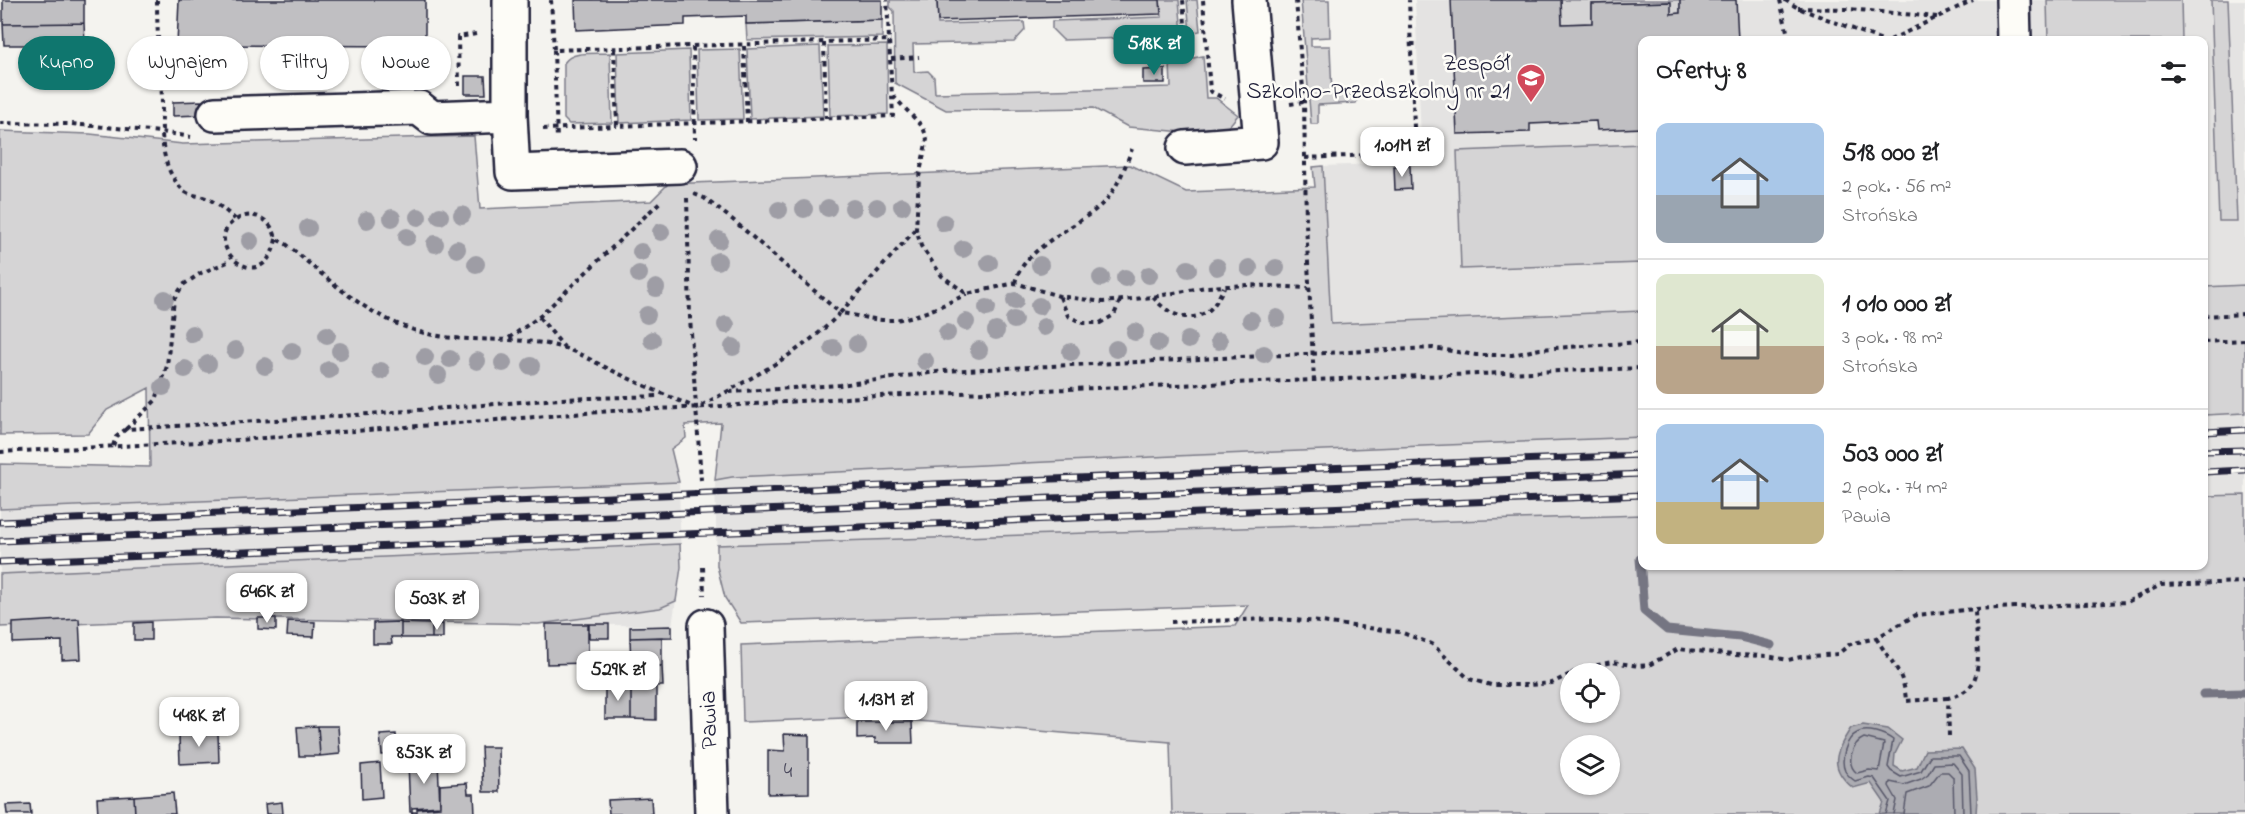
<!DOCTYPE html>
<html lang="pl">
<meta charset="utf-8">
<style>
:root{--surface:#fff;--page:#f2f2f2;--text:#202124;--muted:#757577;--line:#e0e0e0;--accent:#0f766e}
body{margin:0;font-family:"Indie Flower",sans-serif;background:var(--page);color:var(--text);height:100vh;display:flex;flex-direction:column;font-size:22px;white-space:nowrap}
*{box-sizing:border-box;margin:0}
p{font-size:20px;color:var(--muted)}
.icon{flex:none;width:33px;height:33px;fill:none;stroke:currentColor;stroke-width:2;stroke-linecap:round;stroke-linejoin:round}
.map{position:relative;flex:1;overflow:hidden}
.sheet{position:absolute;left:1638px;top:36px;width:570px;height:534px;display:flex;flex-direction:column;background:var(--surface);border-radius:12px;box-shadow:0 2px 4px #0004}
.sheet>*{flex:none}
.hud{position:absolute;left:18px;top:36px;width:570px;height:54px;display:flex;gap:12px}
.controls{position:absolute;left:1560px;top:663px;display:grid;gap:12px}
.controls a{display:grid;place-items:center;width:60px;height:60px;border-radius:50%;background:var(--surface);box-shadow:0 2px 4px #0004;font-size:30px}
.price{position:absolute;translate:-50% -51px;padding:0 14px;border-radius:12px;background:#fff;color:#222;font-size:20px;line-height:39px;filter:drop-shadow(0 2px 3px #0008)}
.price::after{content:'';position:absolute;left:50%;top:36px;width:18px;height:14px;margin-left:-9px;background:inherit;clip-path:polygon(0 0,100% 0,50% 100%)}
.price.active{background:var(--accent);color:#fff}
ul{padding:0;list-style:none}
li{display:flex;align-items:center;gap:18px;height:150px;padding:0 18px}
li+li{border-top:2px solid var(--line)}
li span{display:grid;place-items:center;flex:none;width:168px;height:120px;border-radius:12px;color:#555}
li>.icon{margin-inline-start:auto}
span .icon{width:72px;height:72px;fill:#fffc;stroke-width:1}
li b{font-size:26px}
h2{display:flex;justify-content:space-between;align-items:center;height:72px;padding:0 18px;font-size:26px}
.chip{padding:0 21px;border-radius:27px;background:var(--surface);box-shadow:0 2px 4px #0004;font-size:21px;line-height:54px}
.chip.active{background:var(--accent);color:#fff}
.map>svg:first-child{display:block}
.built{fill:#e4e3e2}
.green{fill:#d5d4d5;stroke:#7c7b88;stroke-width:1.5;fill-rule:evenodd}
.water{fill:#acacb2;stroke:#757582;stroke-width:1.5}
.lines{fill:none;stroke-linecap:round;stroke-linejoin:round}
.shore{stroke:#59596b;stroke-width:1.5}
.stream{stroke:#757582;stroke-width:9}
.building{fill:#c0bfc2;stroke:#22223b;stroke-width:1.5}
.minor-casing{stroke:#22223b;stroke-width:38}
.path{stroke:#22223b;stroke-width:4;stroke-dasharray:4.5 4.5;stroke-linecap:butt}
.minor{stroke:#fdfcf7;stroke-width:33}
.rail-casing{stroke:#22223b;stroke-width:7}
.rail{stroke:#fdfcf7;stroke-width:4.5;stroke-dasharray:14;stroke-linecap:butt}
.tree{fill:#9e9da5}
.labels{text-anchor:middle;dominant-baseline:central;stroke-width:5;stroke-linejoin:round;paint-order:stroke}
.number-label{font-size:21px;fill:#4a495d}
.poi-label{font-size:24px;fill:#22223b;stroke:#fdfcf7;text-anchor:end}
.street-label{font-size:24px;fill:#22223b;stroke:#fdfcf7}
</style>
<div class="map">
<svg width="2245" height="814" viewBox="0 0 2245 814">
<rect width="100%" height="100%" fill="#f4f3ef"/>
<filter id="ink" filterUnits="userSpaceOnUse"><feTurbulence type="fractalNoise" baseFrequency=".0167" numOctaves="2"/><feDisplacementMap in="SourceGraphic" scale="12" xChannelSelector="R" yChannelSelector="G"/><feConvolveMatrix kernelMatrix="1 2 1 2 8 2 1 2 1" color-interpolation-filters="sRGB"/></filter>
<g filter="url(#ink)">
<path class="built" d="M1415,0H2245V285L2204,287V40H1642V311L1331,324L1323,166L1422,162Z
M2245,354V550L2204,554V356Z
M1642,380V566L1248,604L741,623L725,598L717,566L715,480L722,423Z
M686,438L671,449L679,482L681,567L672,626L216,618L0,627V464L150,468Z"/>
<path class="green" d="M890,0H937L938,24L1024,22L1025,30L1014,42L913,44L914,72L928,71L934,77L935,93L1171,87L1170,63L1203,56L1206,98H1216L1238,115L1229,126L1222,130L1184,132L1128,127L1093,108L946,110L895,83L894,11L890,7Z
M1160,0H1179L1182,34L1162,37L1063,40L1052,29V21L1162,17Z
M1187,0H1197L1200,31L1190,33Z
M1301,0H1329L1330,37L1311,38V46H1330L1332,95H1353L1357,99L1356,103L1318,105V124H1311Z
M1561,0H1680V13L1671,14L1670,2L1592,4V23L1562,24Z
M2047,0H2181L2182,40H2048Z
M2211,0H2228L2237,221H2219Z
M882,20V37L747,40L746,24Z
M887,45L888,114L830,116L828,46Z
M820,46L823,116L750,119L747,49Z
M740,49L743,119L699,120L697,50Z
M689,50L691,120L619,123L617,53Z
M610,53L612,123L569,124L564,119V63C572,50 596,54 610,53Z
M0,131L90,134L183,144L474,136L480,209L651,201L668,184L1130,165L1186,192L1315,187L1313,167L1323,166L1331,324L1642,311V437L1174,456L732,477L715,480L721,423L685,425L686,438L671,449L679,482L0,509V464L150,467L149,388L107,410L88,434L0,435Z
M1642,144V263L1461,269L1457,151Z
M2245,285V413L2204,415V287Z
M2245,495V814H1172L1170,742L870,717L743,722L741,645L1235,626L1248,605L741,623L725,598L717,566V545L1642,515V566H2204V496ZM1570,674H1610V712H1570ZM1570,746H1610V784H1570Z
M680,544L681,567L676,601L660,608L538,624L216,618L0,627V574Z"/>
<path class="water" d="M1863,725L1888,729L1902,740L1895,754L1894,766L1902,771L1917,767L1925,750L1962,749L1975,769L1977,798L1976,814H1880L1884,802L1871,783L1853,788C1828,767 1835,753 1851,728Z"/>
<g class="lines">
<path class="shore" d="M1864,738L1884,743L1879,771L1869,770L1857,773C1845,764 1852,743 1864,738Z
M1886,814L1890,801L1874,778L1869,777L1855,781C1851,778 1847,775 1845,771C1840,760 1846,738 1857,733C1867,727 1885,734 1893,740L1888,767L1891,771L1901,777L1921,771L1930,756H1959L1969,771L1971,814
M1894,814L1897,800L1889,786L1890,782L1904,785L1921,779L1928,774L1934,764L1953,763L1962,774L1963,814
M1904,814L1907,794L1929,786L1940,772H1948L1953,777L1954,814"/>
<path class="stream" d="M1640,559L1644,611L1667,630L1740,637L1771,645
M2203,694L2245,693"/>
</g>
<path class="building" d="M3,0H84V23L3,24Z
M179,0H425V46L177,45Z
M575,0H882V20L746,24V16L685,18V25L576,30Z
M937,0H1160L1161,14L938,21Z
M1451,0H1561L1562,24L1592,23V4L1671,2V14L1680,13V0H1736L1738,40H1642V128L1597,130L1596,121L1530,124V132L1457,134Z
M84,23L85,45H4L3,24Z
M1165,69V83H1143V70Z
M465,76H485L486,94H465Z
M201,101V115L173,116V102Z
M1394,166H1410L1411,189L1395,190Z
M258,618H276V630L258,629Z
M79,619L81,659L62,660V641L13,643V623Z
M288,621L315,622L314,637L287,636Z
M151,622V640H134V623Z
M373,623L401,622V637H391L392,644H373Z
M401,623L432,624V638H401Z
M432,624H443V638H432Z
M546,624H588V663L547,664Z
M589,624H609V638H589Z
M672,626V637L630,638V627Z
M662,637V666H631L630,638Z
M631,666H662L663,686L631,685Z
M631,685H656V720L631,719Z
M631,685V719H605V686Z
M857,722H912L913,743H875V738L857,739Z
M318,726L320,756H299L297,727Z
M318,726H338L340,754L320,756Z
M218,733L219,762L180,764L179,735Z
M396,734L397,754L382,755L380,735Z
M784,734L809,735V793L768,794V750L785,751Z
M481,747H498L499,792H483Z
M438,762L440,806L412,808V812H410L408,763Z
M380,763L382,797L362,799L361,765Z
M467,783L468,794H474L475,814H412V812H417V809L440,807V785Z
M173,793L175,814H135L134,796Z
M134,796L135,814H98L97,798Z
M651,798L652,814H609L608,800Z
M282,802L283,814H266L265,804Z
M30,804L31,814H7L6,805Z"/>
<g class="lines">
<g class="minor-casing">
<path id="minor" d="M510,0V115L513,172L680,166
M2013,0L2014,40
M215,114L419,108L432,118L510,115
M1185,148L1261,142L1249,0
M706,626L712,814"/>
</g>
<path class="path" d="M157,0C157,28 159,55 161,82C165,120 153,161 184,191C190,196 199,195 206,198C216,202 227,212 235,219
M551,0L554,50L891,40
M1183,0L1187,47
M1203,0L1210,91L1225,99
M1296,0L1304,102L1306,223L1314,381
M1780,0L1789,40
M1785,0L1798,8L1882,40
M1798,8L1848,9L1937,17
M1890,40L1973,0
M824,43L826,118
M1411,44H1417
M744,46L747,122
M693,47L695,139
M614,49L617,126L893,116L887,0
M554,50L557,140
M891,59L919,57
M459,86L458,37L476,34
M893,96L923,127L927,139L919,177L916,229L921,246L942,276L967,294L1015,283L1059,296L1103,302L1153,297L1206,287L1249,285L1308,288
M1290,104L1304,102
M0,123L71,124L161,132L191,137
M543,129L617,126
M1305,158L1415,153L1409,0
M694,194L704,198L733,220L840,313L916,229
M687,198L690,318L701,480
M276,239C263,306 191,236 242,217C258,211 273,223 276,239L286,244C336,285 377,328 445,337C485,342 525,336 563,348C579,352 594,362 609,369C638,383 667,396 697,408C744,382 804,352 840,313C857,315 874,321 892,320C918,318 943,305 967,294
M1015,283C1022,249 1075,228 1100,206C1117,191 1124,169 1132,149
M1060,297L1068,316L1083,323H1100L1114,315L1120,301
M1153,297C1166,313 1188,325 1208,311C1215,306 1220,295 1224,287
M2204,316L2245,314
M539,317L564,347
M509,338L539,317L661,201
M2204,342L2245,340
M729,392L840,385L944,371L1433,348L1476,355H1512L1540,349L1642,342
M126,429L156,400L167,366L174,299L183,285L201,273L230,261
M113,446L116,437L126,429L356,415L559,399L660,396
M0,452L239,440L625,410L708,407L877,396L1642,368
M703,567L704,595
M1171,622L1278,619L1321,622L1400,632L1432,644L1469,679L1491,685H1529L1552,683L1570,674
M1876,638C1891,663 1904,670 1906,701L1948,698
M1571,674L1580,669L1612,662L1639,666L1649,665L1678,649L1733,655L1767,656L1788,660L1801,657L1838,654L1850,644L1876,638L1916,615L1975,609L2127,602L2161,585L2245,582
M1949,736L1948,698C1958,695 1970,691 1974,680C1982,663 1975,628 1975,609"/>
<use href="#minor" class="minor"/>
<g class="rail-casing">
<path id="rail" d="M2204,432L2245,430
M2204,451L2245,450
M2204,472L2245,470
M0,522L1642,455
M0,541L1642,474
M0,562L1642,495"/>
</g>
<use href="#rail" class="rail"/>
</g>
<g class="tree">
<circle cx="902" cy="206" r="9"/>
<circle cx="877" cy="207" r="9"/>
<circle cx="828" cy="208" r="9"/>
<circle cx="853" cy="208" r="9"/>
<circle cx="804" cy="209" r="9"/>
<circle cx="779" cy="210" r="9"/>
<circle cx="462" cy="215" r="9"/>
<circle cx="440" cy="216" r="9"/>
<circle cx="418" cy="217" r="9"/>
<circle cx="392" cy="218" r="9"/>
<circle cx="367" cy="220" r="9"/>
<circle cx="944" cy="223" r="9"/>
<circle cx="308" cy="228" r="9"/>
<circle cx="661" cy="232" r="9"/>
<circle cx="407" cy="237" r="9"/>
<circle cx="719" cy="240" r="9"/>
<circle cx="250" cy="241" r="9"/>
<circle cx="435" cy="244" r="9"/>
<circle cx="457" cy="249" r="9"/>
<circle cx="963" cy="249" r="9"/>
<circle cx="641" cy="252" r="9"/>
<circle cx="718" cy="261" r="9"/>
<circle cx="989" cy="263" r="9"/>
<circle cx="476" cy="264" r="9"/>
<circle cx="1040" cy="265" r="9"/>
<circle cx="1217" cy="267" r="9"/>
<circle cx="1249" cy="268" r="9"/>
<circle cx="1276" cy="268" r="9"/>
<circle cx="1188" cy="269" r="9"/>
<circle cx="639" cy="274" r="9"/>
<circle cx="1149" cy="275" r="9"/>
<circle cx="1101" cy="278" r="9"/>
<circle cx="1125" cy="278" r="9"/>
<circle cx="656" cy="288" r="9"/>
<circle cx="165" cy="299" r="9"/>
<circle cx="1015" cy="301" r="9"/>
<circle cx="1039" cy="306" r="9"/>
<circle cx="987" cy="308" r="9"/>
<circle cx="647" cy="315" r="9"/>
<circle cx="1277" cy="318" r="9"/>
<circle cx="1014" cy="320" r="9"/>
<circle cx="1251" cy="320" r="9"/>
<circle cx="966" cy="322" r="9"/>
<circle cx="726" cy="325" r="9"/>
<circle cx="1044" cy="327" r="9"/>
<circle cx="996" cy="331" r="9"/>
<circle cx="1135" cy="332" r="9"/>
<circle cx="947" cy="333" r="9"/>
<circle cx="192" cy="334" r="9"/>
<circle cx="327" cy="335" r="9"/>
<circle cx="652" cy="340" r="9"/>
<circle cx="1188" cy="340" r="9"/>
<circle cx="1219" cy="341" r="9"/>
<circle cx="1158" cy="343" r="9"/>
<circle cx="857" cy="344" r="9"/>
<circle cx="733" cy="347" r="9"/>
<circle cx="833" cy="348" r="9"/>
<circle cx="1116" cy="349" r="9"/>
<circle cx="235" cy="350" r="9"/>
<circle cx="979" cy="350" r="9"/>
<circle cx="292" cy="351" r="9"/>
<circle cx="340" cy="351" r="9"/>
<circle cx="1071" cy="352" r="9"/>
<circle cx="1264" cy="354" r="9"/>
<circle cx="425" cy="357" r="9"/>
<circle cx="450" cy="359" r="9"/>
<circle cx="477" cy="361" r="9"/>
<circle cx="925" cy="361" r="9"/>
<circle cx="503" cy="363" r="9"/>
<circle cx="208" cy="364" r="9"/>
<circle cx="265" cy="366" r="9"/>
<circle cx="531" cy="366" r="9"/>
<circle cx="185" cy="369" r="9"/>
<circle cx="329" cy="370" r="9"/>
<circle cx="381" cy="371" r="9"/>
<circle cx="438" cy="375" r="9"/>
<circle cx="163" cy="387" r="9"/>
</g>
</g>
<defs>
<g id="school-pin" transform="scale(1.5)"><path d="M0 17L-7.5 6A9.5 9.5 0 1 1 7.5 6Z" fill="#d1495b" stroke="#fdfcf7"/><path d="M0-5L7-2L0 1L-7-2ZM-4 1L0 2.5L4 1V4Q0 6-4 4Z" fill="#fff"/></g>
</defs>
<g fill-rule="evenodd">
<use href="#school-pin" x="1531" y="78"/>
</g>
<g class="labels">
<g class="number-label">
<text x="788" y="772">4</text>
</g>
<g class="poi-label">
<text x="1510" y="64">Zespół<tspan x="1510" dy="28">Szkolno-Przedszkolny nr 21</tspan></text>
</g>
<g class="street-label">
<text transform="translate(710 720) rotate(-92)">Pawia</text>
</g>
</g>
</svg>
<div class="controls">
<a><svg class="icon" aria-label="locate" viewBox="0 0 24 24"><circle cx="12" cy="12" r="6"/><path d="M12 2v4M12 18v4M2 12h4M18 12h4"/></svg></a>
<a><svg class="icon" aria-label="layers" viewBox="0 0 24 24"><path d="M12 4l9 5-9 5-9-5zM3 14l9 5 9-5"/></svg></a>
</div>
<b class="price active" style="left:1154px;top:76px">518K zł</b>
<b class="price" style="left:1402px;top:178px">1.01M zł</b>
<b class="price" style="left:267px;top:624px">646K zł</b>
<b class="price" style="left:437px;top:631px">503K zł</b>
<b class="price" style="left:618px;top:702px">529K zł</b>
<b class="price" style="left:886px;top:732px">1.13M zł</b>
<b class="price" style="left:199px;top:748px">448K zł</b>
<b class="price" style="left:424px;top:785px">853K zł</b>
<div class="hud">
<a class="chip active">Kupno</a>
<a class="chip">Wynajem</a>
<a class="chip">Filtry</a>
<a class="chip">Nowe</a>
</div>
<section class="sheet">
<h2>Oferty: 8<svg class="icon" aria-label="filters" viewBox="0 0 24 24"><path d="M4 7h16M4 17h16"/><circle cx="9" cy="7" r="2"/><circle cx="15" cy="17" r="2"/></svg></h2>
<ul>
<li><span style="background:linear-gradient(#a9c7e8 60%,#9aa5b1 0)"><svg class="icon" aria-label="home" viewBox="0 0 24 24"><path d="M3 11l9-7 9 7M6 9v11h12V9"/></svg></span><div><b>518 000 zł</b><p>2 pok. · 56 m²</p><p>Strońska</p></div></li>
<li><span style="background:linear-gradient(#dfe7d0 60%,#b9a48a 0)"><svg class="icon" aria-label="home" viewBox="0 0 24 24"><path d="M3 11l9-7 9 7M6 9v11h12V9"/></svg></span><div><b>1 010 000 zł</b><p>3 pok. · 98 m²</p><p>Strońska</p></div></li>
<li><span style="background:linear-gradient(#a9c7e8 65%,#c2b280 0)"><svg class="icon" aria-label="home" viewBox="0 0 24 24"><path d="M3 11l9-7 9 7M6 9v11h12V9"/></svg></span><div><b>503 000 zł</b><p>2 pok. · 74 m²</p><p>Pawia</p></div></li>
</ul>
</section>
</div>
